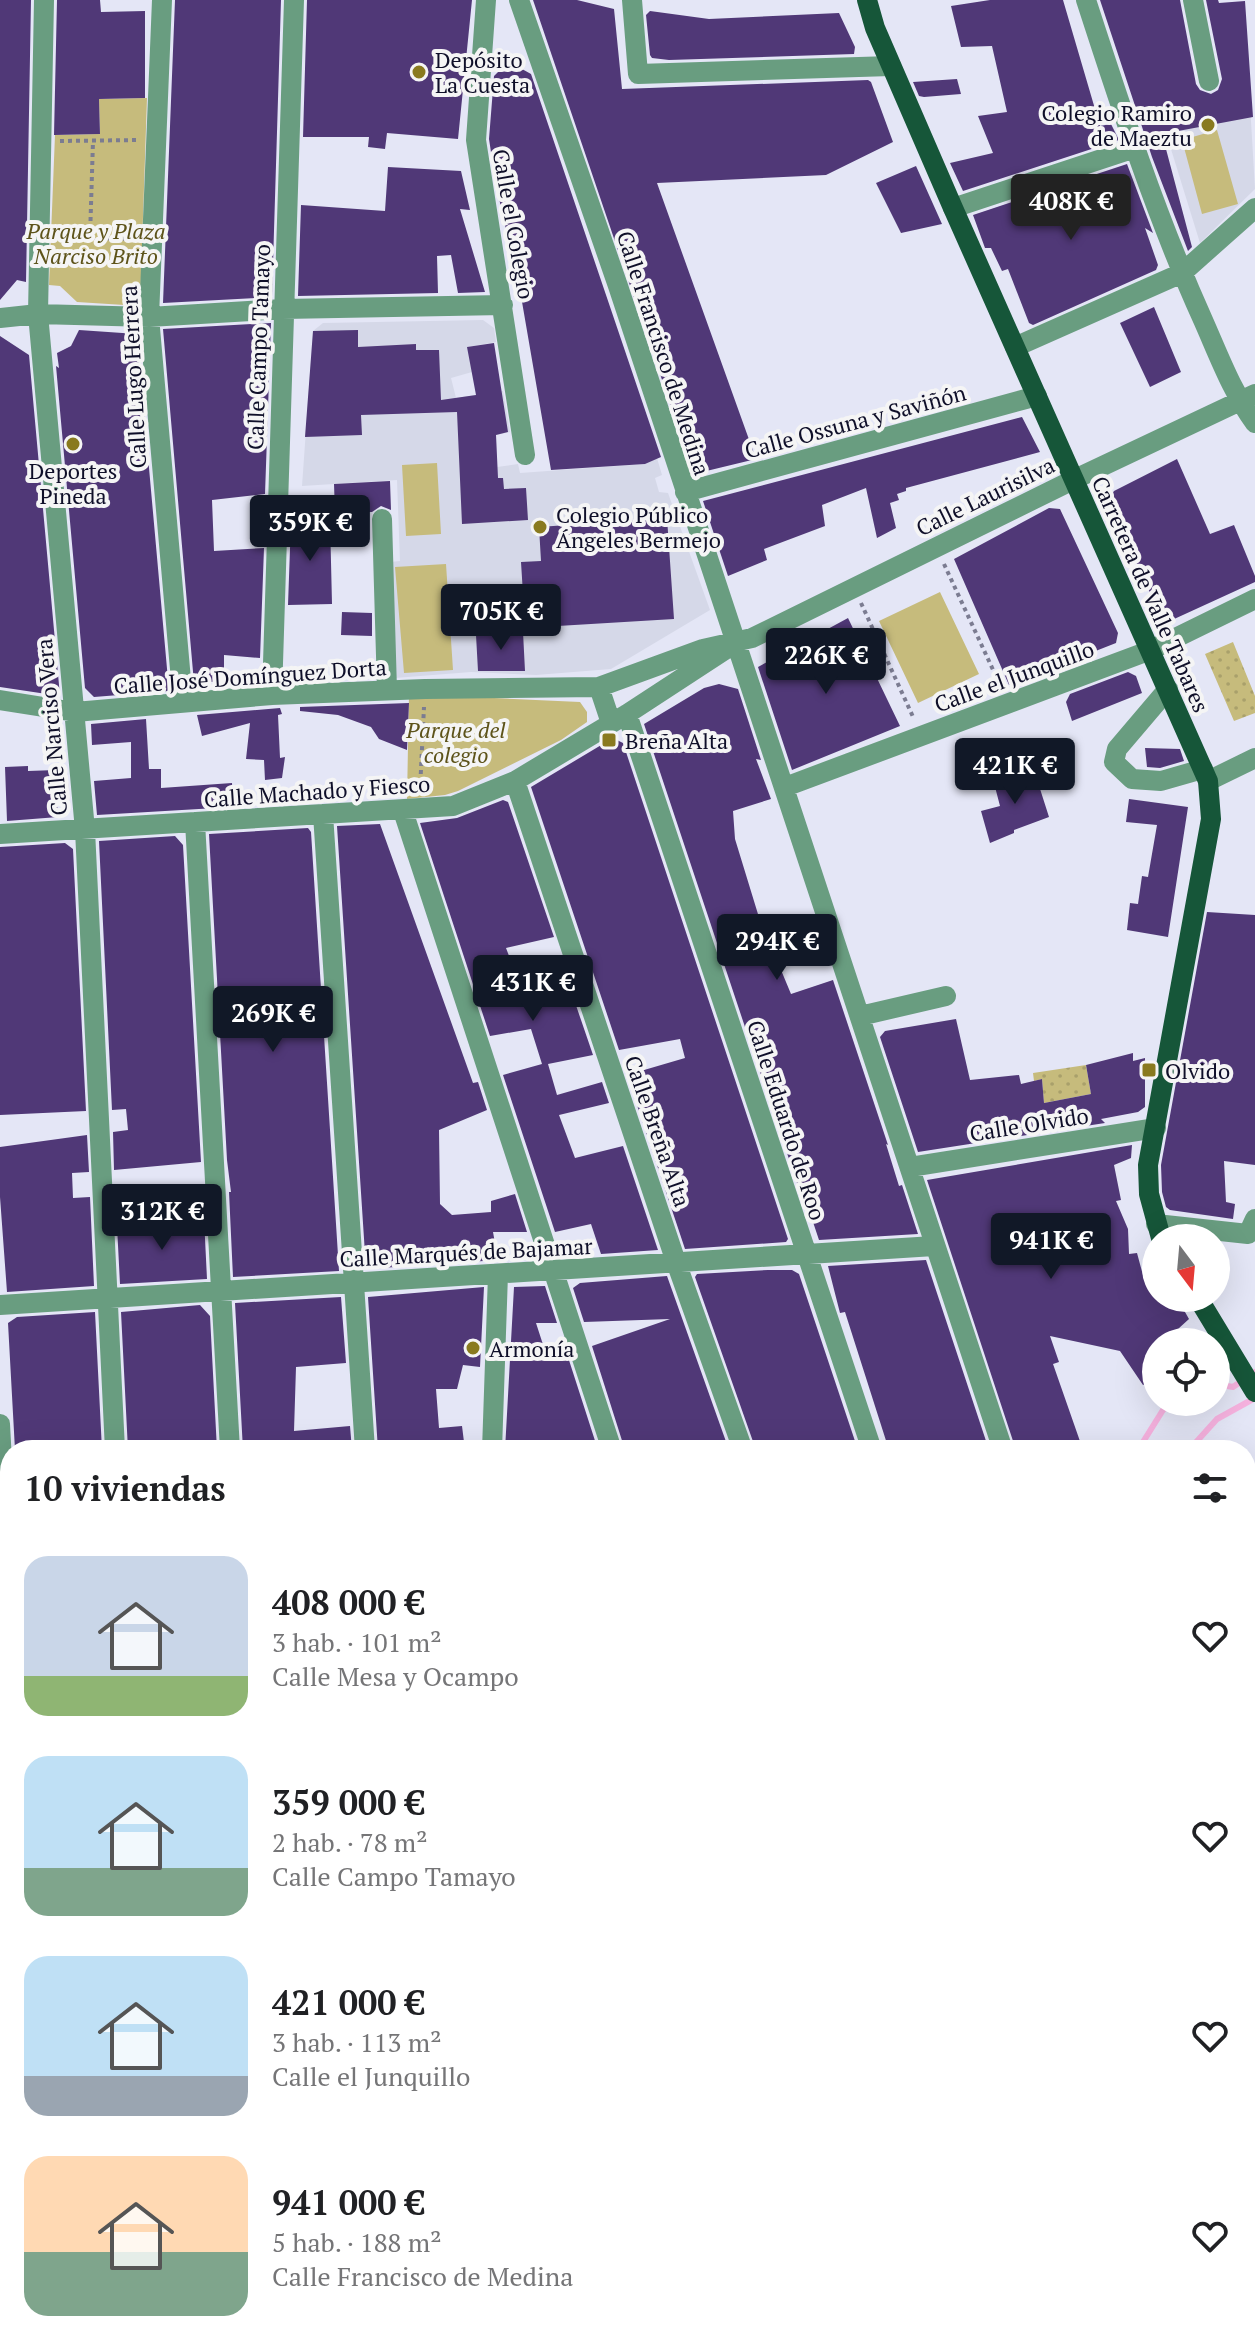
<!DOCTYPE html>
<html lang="es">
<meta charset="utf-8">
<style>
:root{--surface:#fff;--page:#f6f6f6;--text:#202124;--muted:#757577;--accent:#111827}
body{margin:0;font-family:"PT Serif",serif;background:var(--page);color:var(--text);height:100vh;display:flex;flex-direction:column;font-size:30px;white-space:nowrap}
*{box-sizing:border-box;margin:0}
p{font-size:26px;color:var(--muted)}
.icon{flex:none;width:44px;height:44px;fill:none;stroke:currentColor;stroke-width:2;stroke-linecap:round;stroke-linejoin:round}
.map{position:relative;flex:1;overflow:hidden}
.details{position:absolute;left:0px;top:1440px;width:1256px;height:912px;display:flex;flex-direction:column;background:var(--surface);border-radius:32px 32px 0 0;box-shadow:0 8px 32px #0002}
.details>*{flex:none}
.needle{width:52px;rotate:164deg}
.tools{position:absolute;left:1142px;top:1224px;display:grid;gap:16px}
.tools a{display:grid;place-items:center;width:88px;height:88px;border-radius:50%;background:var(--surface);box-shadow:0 8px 32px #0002;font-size:40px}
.price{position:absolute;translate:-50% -68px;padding:0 18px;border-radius:8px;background:var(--accent);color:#fff;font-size:26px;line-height:52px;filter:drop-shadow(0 2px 4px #0008)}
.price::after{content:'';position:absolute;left:50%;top:48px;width:24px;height:18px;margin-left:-12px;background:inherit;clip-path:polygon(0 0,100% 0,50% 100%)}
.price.active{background:#222;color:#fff}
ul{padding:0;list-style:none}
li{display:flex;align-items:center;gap:24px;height:200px;padding:0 24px}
li span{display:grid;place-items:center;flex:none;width:224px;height:160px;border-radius:24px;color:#555}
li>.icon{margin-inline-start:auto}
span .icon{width:96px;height:96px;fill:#fffc;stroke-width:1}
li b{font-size:34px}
h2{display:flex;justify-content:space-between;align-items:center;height:96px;padding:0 24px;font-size:34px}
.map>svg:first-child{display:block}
.built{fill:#d5d8e8}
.grass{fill:url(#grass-dots)}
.park{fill:#c6bb7c}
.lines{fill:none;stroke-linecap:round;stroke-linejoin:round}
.stream{stroke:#f6b2df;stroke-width:6}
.river{stroke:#f6b2df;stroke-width:36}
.building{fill:#503877}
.path{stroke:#7b7c91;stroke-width:4;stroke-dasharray:4 4;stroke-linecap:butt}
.minor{stroke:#699d80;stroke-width:20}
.major{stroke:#165639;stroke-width:20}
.poi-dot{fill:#897a1f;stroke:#f5f5f5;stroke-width:3}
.labels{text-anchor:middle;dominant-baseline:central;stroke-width:8;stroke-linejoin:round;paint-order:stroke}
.poi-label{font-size:22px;fill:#0f0f29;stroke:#f5f5f5;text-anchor:start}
.street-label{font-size:22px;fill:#0f0f29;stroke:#f5f5f5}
.park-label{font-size:22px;font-style:italic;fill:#5d531a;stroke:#f5f5f5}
</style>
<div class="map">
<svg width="1255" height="2352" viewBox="0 0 1255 2352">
<defs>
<pattern id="grass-dots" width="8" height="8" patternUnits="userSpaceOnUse" patternTransform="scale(2)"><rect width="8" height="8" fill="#c6bb7c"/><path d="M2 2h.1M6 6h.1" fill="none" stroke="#a9a06b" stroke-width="1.8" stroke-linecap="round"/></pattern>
</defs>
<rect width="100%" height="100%" fill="#e4e6f6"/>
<path class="built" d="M1249,87L1255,189L1200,243L1166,133L1197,95Z
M483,320L494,328L496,342L468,347L472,372L451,378L456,398L503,391L510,432L496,435L497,467L518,464L520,473L645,464L657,458L662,475L655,478L659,492L668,493L710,610L611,669L536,675L471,672L395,678L390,562L400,561L397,480L302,486L313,331L323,323Z"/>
<path class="grass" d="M539,593L541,624L515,626L512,595Z
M1233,642L1255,696V713L1234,721L1205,654Z
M1086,1065L1091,1094L1044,1103L1042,1079L1034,1081L1033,1073Z"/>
<path class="park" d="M147,98L140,306L77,302L60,286L49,285L55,135L100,134L99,99Z
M1217,130L1238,204L1202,214L1182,140Z
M437,463L441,534L406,536L402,465Z
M446,564L453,670L404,673L395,567Z
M940,592L979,674L918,703L879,621Z
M409,694L580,702L587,712V722L561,740L458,791L445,795L407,799Z"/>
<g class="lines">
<path class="stream" d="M1216,1384L1233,1387L1255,1372
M1138,1450L1163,1410L1173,1402
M1189,1450L1217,1419L1255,1398
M984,2352L985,2342"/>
<path class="river" d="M0,1954L10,1959"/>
</g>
<path class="building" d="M0,0H31L26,282L17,280L0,300Z
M57,0H100L101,12L145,11V98L99,99L100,134L54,135Z
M175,0H281L272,297L163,303Z
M307,0H472L458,139L387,133L385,149L368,147L369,137H303Z
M533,0H577L614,9L622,89L868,80L871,82L893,142L826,175L657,183L756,459L694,474Z
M990,0H1063L1100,126L1111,124L1119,140L963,191L950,163L993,153L978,116L1007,112L992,46L961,47L951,6Z
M1100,0H1180L1196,84L1200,90L1211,94L1218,90L1222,79L1206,0H1218L1219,3L1245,1L1253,117L1162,134L1192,247L1188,251L1152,157Z
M650,11L709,19L839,13L855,47L854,54L669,60L652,58L650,55L646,15Z
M522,69L531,74L661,457L645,464L551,470L521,296L496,185L489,139L494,76L500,70Z
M957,79L961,94L924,97L919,96L913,82Z
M1127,164L1153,233L1145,228L1158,265L1156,270L1033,325L1029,323L1008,269L1002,271L991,248H985L973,215Z
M916,166L942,224L901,233L876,183Z
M388,167L461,171L470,210L460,209L485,292L458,293L451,255L437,256L438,293L298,296L301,205L385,211Z
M1154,307L1181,372L1150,387L1120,323Z
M271,323L265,494L212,500L214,551L264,548L260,658L224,655V681L194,683L163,329Z
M79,330L137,334L169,691L94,697L85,688L56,366L59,368L57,353L71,346Z
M358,330V347L416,344V350H439L441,400L476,395L467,347L494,343L508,432L496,435L498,478H503L504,489L526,488L528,520L462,524L457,412L361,415L362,435L305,437L313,331Z
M0,336L29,355L60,696L0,687Z
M1022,417L1040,452L906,488V491L897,494L899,500L890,503L896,528L877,538L866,488L822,505L825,526L764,549L767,560L728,576L703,501Z
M1177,459L1210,534L1234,525L1255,576V582L1172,620L1161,617L1108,500L1114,491Z
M390,481L391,510L381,506L372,512L335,513L334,484Z
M1049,508L1060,509L1118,633L1116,643L1009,685L954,559Z
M667,518L674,619L541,627L539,593L523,594L521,562L541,561L539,527Z
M330,520L332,604L288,605L291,521Z
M342,612L372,613V636L341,635Z
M848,618L900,726L792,770L758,667Z
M523,632L525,671H478L476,635Z
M1128,672L1136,676L1142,693L1072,721L1066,702L1070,694Z
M719,684L738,689L761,760L756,759L771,799L733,811L735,839L772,960L776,958L791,994L833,980L888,1145L886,1144L899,1186L902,1185L918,1234L819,1240L808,1207L806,1210L644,724L704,688Z
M409,703L407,750L379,739L371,727L338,715L300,711V707Z
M280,708L282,714L278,715L280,758L285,757L282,778L265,780L264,760L246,759L250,723L202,736L197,715Z
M146,719L149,769H161V788L232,783L233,807L97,815L94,781L131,778V742L92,745L91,724Z
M613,738L623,743L788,1239L786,1242L685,1249L627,1075L685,1058L680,1039L619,1050L531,787Z
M1145,748L1180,749L1184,761L1160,768L1147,767Z
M28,766V771L56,770L54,782H68L69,802H57L58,817L7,821L5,767Z
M1034,770L1049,817L1014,830V833L990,843L981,811L1000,806L994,783Z
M1129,799L1188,807L1168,937L1127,930L1130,903L1138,904L1142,876L1148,877L1157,825L1126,822Z
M503,800L508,802L554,937L506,948L522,990L567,979L593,1055L548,1064L557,1095L602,1082L609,1103L559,1115L575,1158L623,1146L658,1250L601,1254L591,1224L555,1232L503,1075L542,1064L531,1029L490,1036L420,823L457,818Z
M380,824L473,1083L478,1082L487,1110L439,1130L440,1204L452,1215L491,1212V1201L515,1194L527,1232H493L498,1260L366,1269L337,826Z
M308,828L311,832L339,1271L233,1277L229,1192H231L227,1160L209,834Z
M175,836L183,845L201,1162L114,1170L113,1132L128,1130L126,1109L112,1110L99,841Z
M65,843L73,849L86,1111L0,1115V847Z
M1207,912L1255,915V1165L1224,1161L1226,1202L1235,1204L1233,1219L1170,1210L1166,1207L1162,1192L1161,1165Z
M956,1019L970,1080L1019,1075L1021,1084L1042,1079L1044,1103L1091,1094L1086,1065L1133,1053V1061L1145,1058V1107L1138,1112L1101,1119L1105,1123L918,1152L880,1037L885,1031Z
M87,1135L89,1172L72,1173L73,1198L90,1197L94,1286L7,1292L0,1197V1147Z
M1132,1145L1131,1158L1114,1165L1121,1200L1116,1201L1128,1229L1129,1254L1137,1253L1144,1279L1156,1276V1298H1177L1189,1319L1178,1329L1186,1342H1156V1378L1143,1385L1120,1351L1050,1336L1059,1362L1053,1364L1082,1447L1073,1450H1016L927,1180Z
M204,1218L207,1279L120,1284L117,1226Z
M926,1260L989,1450H889L845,1312L840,1313L828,1266Z
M768,1270H792L799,1274L858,1450H756L695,1277L697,1274Z
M667,1276L729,1450H625L592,1346L670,1319L584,1322L573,1288L580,1283Z
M545,1286L557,1323H536L548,1360L567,1354L598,1450H505L514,1287Z
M484,1287L480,1367L463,1365L457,1389H436L439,1428L462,1426L465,1450H378L368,1297Z
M341,1297L346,1363L296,1367L294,1431L350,1426L352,1450H243L235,1303Z
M200,1305L210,1316L217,1450H128L121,1312Z
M95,1312L102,1450H15L8,1323L17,1317Z"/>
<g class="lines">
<path class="path" d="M60,141L139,140
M59,237L134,239
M90,237L93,141
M944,564L1001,687
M861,603L914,719
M420,790L424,707
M0,1831L10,1835"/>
<path class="minor" d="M44,0L38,314L85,830L115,1450
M162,0L149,317L183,703
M486,0L476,140L525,455
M519,0L618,286L1003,1450
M632,0L638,74L891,66
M1086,0C1121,108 1156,216 1203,320C1219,356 1232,392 1255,423
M1193,0L1209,81
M953,208L1135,148
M0,318L38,314L149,317L283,309L503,305
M1015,347L1182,273L1255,208
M685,492L1037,396
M382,519L387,690
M599,687L611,723
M1168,689L1117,749L1114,762L1132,779L1161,781L1203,769
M272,695L294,0
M0,700L75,712L272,695L425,689L599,687L703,649L752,638L1073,480L1255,394
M627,714L872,1450
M515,781L676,1262L743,1450
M1208,781L1255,758
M785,787L1151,650L1255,599
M403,811L612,1450
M323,814L365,1450
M195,822L230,1450
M0,834L453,806L515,781L627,714L728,648
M860,1016L946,996
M910,1167L1156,1128
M1156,1224L1248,1234L1255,1219
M0,1305L934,1246
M0,1424L10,1611
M492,1450L498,1274
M1246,1713L1252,1699L1255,1660
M1246,1879L1255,1906"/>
<path class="major" d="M867,0L875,28L953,208L1208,781L1211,819L1148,1165L1149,1194L1161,1238
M1198,1298L1255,1392"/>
</g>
<g class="poi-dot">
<circle cx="419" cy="72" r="8"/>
<circle cx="1208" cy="125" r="8"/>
<circle cx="73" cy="444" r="8"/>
<circle cx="540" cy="527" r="8"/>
<rect x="601" y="732" width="16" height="16" rx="4"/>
<rect x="1141" y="1062" width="16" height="16" rx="4"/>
<circle cx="473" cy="1348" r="8"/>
</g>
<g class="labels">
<g class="poi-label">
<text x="435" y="59">Depósito<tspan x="435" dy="25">La Cuesta</tspan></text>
<text x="1192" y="112" text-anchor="end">Colegio Ramiro<tspan x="1192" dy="25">de Maeztu</tspan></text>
<text x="73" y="470" text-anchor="middle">Deportes<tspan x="73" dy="25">Pineda</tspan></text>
<text x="556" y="514">Colegio Público<tspan x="556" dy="25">Ángeles Bermejo</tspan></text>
<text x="625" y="740">Breña Alta</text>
<text x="1165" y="1070">Olvido</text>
<text x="489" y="1348">Armonía</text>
</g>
<g class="street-label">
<text transform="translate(514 224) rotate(80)">Calle el Colegio</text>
<text transform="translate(258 347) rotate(-88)">Calle Campo Tamayo</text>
<text transform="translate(664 353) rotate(72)">Calle Francisco de Medina</text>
<text transform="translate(133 377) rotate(-93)">Calle Lugo Herrera</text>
<text transform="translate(855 421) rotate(-15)">Calle Ossuna y Saviñón</text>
<text transform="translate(985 496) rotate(-26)">Calle Laurisilva</text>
<text transform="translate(1151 594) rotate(66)">Carretera de Valle Tabares</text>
<text transform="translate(250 676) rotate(-4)">Calle José Domínguez Dorta</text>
<text transform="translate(1014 676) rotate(-20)">Calle el Junquillo</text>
<text transform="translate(51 727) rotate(-95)">Calle Narciso Vera</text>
<text transform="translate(317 791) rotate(-4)">Calle Machado y Fiesco</text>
<text transform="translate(787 1120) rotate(72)">Calle Eduardo de Roo</text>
<text transform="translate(1029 1124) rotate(-9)">Calle Olvido</text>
<text transform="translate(658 1131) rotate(71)">Calle Breña Alta</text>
<text transform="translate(466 1252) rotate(-3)">Calle Marqués de Bajamar</text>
</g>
<g class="park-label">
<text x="96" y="230">Parque y Plaza<tspan x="96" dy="25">Narciso Brito</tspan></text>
<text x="456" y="729">Parque del<tspan x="456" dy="25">colegio</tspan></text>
</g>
</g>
</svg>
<div class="tools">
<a><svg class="needle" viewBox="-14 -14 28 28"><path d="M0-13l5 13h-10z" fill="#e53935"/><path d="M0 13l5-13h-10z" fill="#757577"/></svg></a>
<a><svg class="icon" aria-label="locate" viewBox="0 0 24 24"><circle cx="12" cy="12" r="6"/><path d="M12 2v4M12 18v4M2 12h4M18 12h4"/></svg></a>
</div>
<b class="price active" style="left:1071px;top:242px">408K €</b>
<b class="price" style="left:310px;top:563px">359K €</b>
<b class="price" style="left:501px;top:652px">705K €</b>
<b class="price" style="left:826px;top:696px">226K €</b>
<b class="price" style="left:1015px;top:806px">421K €</b>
<b class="price" style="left:777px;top:982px">294K €</b>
<b class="price" style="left:533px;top:1023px">431K €</b>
<b class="price" style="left:273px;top:1054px">269K €</b>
<b class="price" style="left:162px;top:1252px">312K €</b>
<b class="price" style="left:1051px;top:1281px">941K €</b>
<section class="details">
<h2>10 viviendas<svg class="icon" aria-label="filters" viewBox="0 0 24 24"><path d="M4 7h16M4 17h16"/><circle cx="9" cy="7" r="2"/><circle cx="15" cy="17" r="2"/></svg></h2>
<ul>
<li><span style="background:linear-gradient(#c9d6e8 75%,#8fb573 0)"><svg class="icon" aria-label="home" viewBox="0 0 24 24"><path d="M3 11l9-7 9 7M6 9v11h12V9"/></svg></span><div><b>408 000 €</b><p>3 hab. · 101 m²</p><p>Calle Mesa y Ocampo</p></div><svg class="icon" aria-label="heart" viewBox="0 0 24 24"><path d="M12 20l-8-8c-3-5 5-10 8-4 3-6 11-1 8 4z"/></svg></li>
<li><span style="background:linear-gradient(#bfe0f5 70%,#7fa58c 0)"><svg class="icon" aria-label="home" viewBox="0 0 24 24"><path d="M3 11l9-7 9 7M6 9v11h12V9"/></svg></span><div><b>359 000 €</b><p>2 hab. · 78 m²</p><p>Calle Campo Tamayo</p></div><svg class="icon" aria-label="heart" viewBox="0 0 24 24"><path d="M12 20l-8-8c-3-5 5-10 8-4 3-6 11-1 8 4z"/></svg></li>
<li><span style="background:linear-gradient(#bfe0f5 75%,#9aa5b1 0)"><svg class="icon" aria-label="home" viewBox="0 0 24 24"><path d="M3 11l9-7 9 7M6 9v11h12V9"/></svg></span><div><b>421 000 €</b><p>3 hab. · 113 m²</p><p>Calle el Junquillo</p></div><svg class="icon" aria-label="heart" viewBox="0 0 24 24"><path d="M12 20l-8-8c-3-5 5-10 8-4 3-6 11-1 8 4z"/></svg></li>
<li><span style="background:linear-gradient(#ffd9b3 60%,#7fa58c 0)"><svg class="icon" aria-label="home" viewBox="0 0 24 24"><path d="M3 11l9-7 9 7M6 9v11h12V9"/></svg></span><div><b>941 000 €</b><p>5 hab. · 188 m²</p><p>Calle Francisco de Medina</p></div><svg class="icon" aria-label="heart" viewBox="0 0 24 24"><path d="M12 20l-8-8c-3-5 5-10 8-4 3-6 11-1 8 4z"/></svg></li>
</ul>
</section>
</div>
